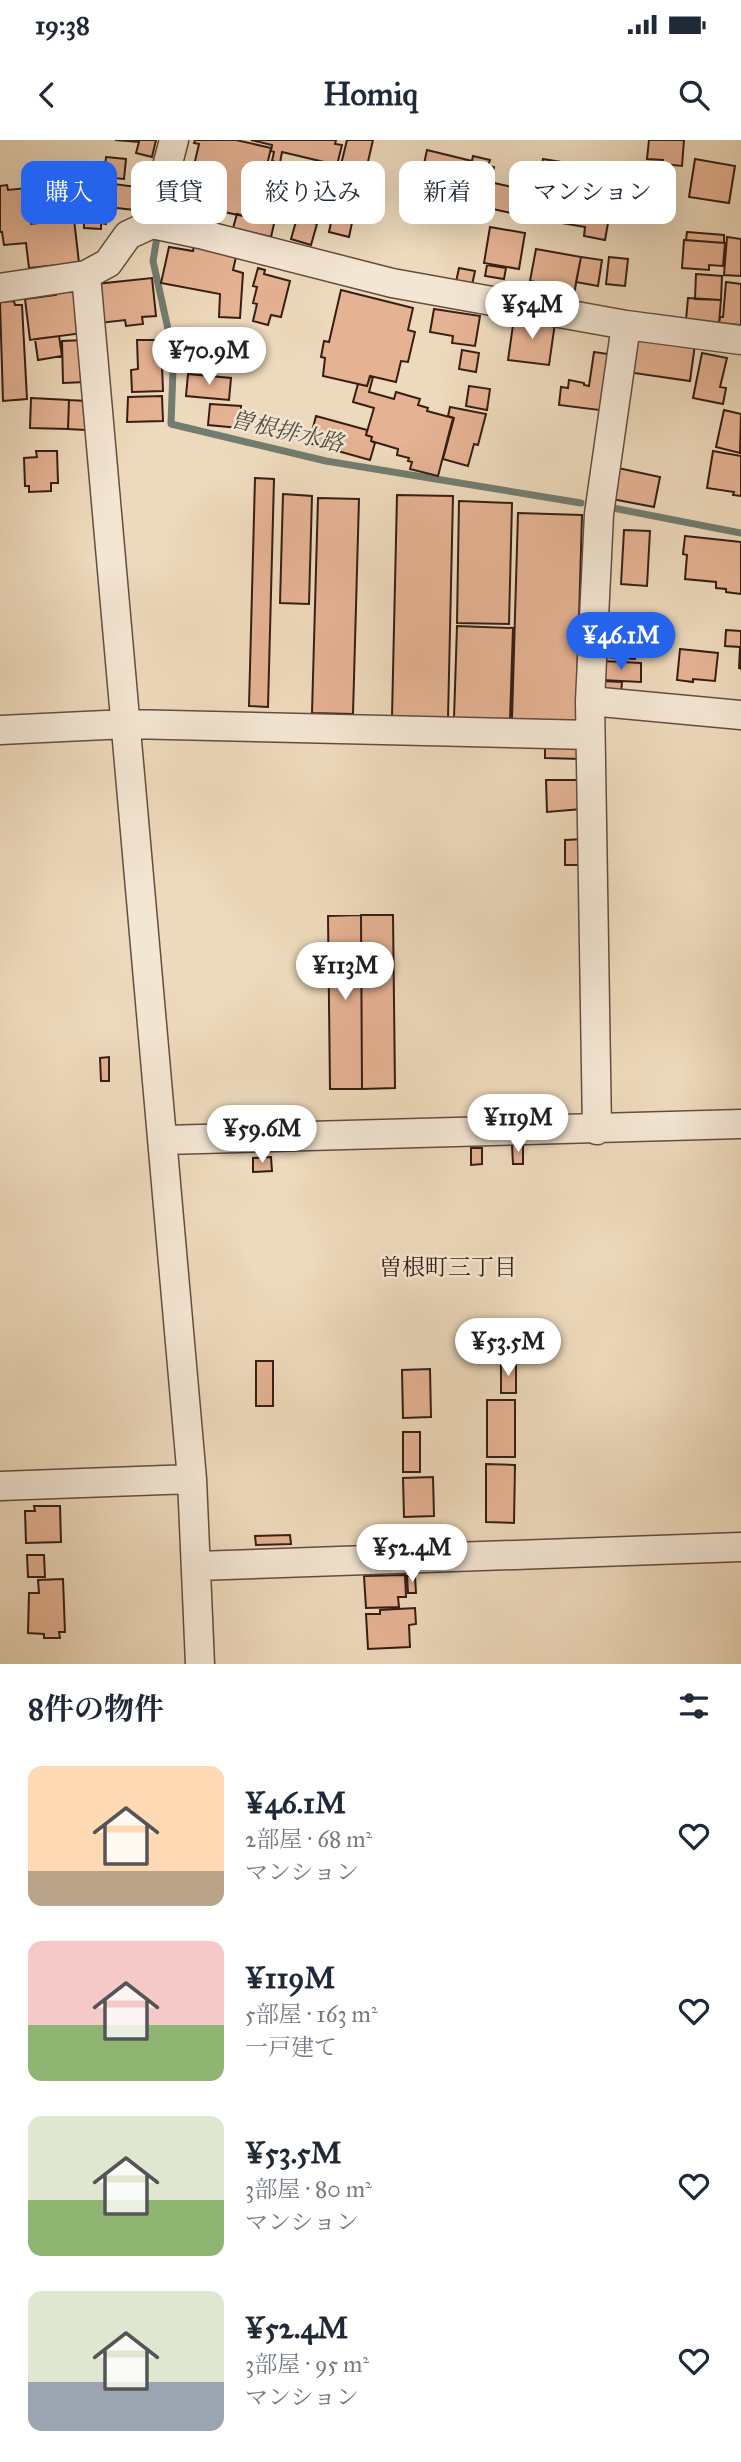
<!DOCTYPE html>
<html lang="ja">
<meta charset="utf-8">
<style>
:root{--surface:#fff;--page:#f6f6f7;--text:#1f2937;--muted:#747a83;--accent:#2563eb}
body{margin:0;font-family:"IM FELL Great Primer","Noto Serif JP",serif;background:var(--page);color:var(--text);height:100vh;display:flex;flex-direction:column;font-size:26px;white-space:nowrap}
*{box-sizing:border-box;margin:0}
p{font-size:23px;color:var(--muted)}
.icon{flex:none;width:38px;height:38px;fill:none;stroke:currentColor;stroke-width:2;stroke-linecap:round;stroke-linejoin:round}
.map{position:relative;height:1524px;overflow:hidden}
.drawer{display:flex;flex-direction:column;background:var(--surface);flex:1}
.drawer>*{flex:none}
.banner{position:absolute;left:21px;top:21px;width:700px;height:63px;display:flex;gap:14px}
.price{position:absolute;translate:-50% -60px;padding:0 16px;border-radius:24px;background:#fff;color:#222;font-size:23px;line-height:46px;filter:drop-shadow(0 2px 4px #0008)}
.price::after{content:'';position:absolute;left:50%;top:42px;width:21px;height:16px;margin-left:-10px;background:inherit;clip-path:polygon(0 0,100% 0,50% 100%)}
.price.on{background:var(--accent);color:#fff}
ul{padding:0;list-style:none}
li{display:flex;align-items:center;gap:21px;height:175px;padding:0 28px}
li span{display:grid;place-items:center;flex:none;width:196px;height:140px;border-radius:14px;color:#555}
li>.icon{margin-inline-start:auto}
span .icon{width:84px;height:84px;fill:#fffc;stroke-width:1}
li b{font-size:30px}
h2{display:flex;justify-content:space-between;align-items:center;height:84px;padding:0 28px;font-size:30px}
.chip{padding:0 24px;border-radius:14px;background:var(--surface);box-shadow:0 7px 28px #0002;font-size:24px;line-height:63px}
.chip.on{background:var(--accent);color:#fff}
.status{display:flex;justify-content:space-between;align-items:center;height:49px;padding:0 35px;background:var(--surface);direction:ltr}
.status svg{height:19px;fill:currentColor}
header{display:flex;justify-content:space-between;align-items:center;height:91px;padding:0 28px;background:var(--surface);font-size:32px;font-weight:800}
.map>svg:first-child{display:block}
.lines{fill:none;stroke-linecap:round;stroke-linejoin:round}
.stream{stroke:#727c70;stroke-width:7}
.building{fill:#e5b293;stroke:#371e14;stroke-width:2}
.minor-casing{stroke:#644d3e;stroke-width:31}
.minor{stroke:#f3e6d3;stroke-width:28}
.labels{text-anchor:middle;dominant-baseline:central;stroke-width:5;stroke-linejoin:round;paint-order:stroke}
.water-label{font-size:23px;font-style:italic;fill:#544d42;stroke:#f3e6d3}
.neighbourhood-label{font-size:23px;fill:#371e14;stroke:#f3e6d3}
</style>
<div class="status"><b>19:38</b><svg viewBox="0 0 49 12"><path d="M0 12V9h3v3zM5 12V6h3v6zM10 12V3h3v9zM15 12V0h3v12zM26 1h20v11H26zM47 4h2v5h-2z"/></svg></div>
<header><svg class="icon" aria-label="back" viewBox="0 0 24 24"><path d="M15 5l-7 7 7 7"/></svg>Homiq<svg class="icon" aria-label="search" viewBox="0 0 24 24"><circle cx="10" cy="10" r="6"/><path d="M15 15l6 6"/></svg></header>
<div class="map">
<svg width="741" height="1524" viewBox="0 0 741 1524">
<rect width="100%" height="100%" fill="#edd9bb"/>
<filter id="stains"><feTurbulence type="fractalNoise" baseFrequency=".00286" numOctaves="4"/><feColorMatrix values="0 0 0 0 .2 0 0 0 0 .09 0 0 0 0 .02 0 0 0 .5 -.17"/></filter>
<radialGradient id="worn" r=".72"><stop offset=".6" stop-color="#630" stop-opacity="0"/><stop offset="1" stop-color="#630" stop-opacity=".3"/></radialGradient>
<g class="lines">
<path class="stream" d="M157,97L153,121L170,198L173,229L171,284L326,321L581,363
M613,368L741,393"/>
</g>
<path class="building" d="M115,0H156L152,17L136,13L139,2Z
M195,0H236L271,8L267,25L273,26L265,62L257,60L253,78L185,64L199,4L194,3Z
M251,0H336L335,4L342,5L337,25L282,12L280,23L272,21L274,12L271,11L272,5Z
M347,0H373L363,43L338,37Z
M649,0H684L682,26L663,24V20L647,19Z
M427,10L472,21L473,16L490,20L488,26L494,27L485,68L407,50L412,31L422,33Z
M106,17L126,19L124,39L104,37Z
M543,19L568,23L562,58L537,54Z
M695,19L735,26L729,63L689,57Z
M82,31L92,33L91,41L137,47L134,70L82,64L85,43H81Z
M48,35L51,52L28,55L26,39Z
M343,39L364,43L359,62L338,57Z
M494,43L531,51L525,76L488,68Z
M7,45L8,50L27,48L31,84L74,79L79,123L29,128L26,103L4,105L2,92H0V46Z
M566,47L613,55L605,100L584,96L585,87L544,80L547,59L564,62Z
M85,67L102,68V73H107L106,84L101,83V89L84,88V81H81Z
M255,70L276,75L271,97L233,88L237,74L253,78Z
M333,73L353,78L349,97L329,92Z
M297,78L317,84L311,105L291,99Z
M490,87L525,93L519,129L484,123Z
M687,92L724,95V103L686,100Z
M727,97L741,99V136L724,135Z
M684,100L725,103L723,126L709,125V130L682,128Z
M194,106L229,113V116L236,117L233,130L243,133L240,178L219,177L220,154L161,143L169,107L193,111Z
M536,109L581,117L574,154L547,149V144L530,141Z
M581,117L602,120L598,146L576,142Z
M609,117L628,119L625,146L606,144Z
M487,125L506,128L504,139L485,136Z
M258,128L265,130L264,134L290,141L281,177L271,175L268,185L253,181L257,164L253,163L257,147L253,146Z
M459,128L475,131L472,145L456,142Z
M696,134L722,136L721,160L695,159Z
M152,138L156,176L142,177L143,184L126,186L125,180L100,183L96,144Z
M726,142L741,144V185L719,184L720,177H723Z
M71,148V152L78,151L83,193L30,200L25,159L56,155L55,150Z
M341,150L413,168L408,190L415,192L408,222L401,221L396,242L370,236L367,246L323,236L325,218L321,217L324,201L329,202Z
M688,158L721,160L719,183L686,180Z
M14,161L15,165H22L27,259L3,261L0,162Z
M434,169L480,176L475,206L452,203L453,196L430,192Z
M514,178L555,183L549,225L508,220Z
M632,195L695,204L690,241L627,232Z
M59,196L62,216L38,220L35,199Z
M85,200L86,242L63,243L62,201Z
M137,200H161L163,251L132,252L131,230L138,229Z
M462,210L479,213L476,232L459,229Z
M594,212L615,215L607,271L559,265L561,247L568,248L569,240L584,243V245L589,246Z
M702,213L727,218L720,247L726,248L723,264L693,258Z
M188,234L231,238L229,260L186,256Z
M370,237H373L369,252L394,259L396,252L420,259L418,265L428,268L427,271L453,278L438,336L410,329L412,322L408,321L409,318L397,315L398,309L371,301L372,297L366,295L374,268L353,262L358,244L367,246Z
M469,246L490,249L487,270L466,266Z
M162,256L163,281L127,282L128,257Z
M31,258L69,260L68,289L30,288Z
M69,260L86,261L85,290L68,289Z
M210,264L241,266L239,288L208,285Z
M450,267L486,274L478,305L474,304L468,326L443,319L454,278L448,276Z
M724,270L741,274L740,313L716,307Z
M316,276L367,290L366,295L372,297L371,301L375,303L370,320L309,303Z
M36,311H57L58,343H51V351L29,352V346H25L24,318L37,317Z
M713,311L741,316V356L733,355L734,352L707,348Z
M618,328L660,337L654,367L612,359Z
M255,338L274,339L268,567L249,566Z
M283,354L312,356L309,464L280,463Z
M397,355L453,356L448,579L392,577Z
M318,358L359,359L353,574L312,573Z
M459,361L512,363L509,484L457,483Z
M518,373L582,375L576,581L512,579Z
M624,390L650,391L647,446L621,444Z
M685,396L741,402V454L726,452V449L716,448V442L685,439L687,415L683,414Z
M457,486L513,488L510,580L454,578Z
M726,490L741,491V529L739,528L740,507L725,506Z
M606,491L636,493L635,519L604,517Z
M680,509L718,513L715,541L693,539V542L677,540Z
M602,521L641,523V542L601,540Z
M601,541L622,542L621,553L600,552Z
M545,602H582L581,619L545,618Z
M546,640H582V669L547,672Z
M584,699V725H565V700Z
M361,775L362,949H330L328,776Z
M361,775H393L395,948L362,949Z
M109,917V941H101L100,918Z
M512,1004H523V1024H513Z
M471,1008H482V1024L471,1025Z
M271,1017L272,1031L253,1032V1018Z
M256,1221H273V1266H256Z
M501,1224H516V1253H501Z
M430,1229L431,1277L403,1278L402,1230Z
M487,1260H515V1317H487Z
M403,1292H420V1332H403Z
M486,1324L515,1325L514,1383L486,1382Z
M433,1337L434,1376L404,1377L403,1338Z
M34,1366H60L61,1402L26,1403L25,1371H35Z
M290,1395L291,1404L256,1405L255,1396Z
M27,1415H44L45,1437H28Z
M405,1435L406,1457H398L399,1467L366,1468L364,1436Z
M407,1436H415L416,1453H408Z
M63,1439L65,1492H59L60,1498H44V1494L28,1493L29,1453H39L38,1440Z
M415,1468L416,1484L409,1485L410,1507L368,1509L366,1474H380V1470Z"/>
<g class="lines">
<g class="minor-casing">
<path id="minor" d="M152,84L174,0
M86,135L192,1339L200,1524
M0,148L86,135L108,123L128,95L152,84L200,94L392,143L626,185L741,200
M590,561L741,575
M0,590L127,584L590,595
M597,990L590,561L599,374L626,185
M164,1000L741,984
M0,1346L192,1339
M197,1426L741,1407"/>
</g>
<use href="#minor" class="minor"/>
</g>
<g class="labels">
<g class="water-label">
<text transform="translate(287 291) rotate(13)">曽根排水路</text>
</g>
<g class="neighbourhood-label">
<text x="448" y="1127">曽根町三丁目</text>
</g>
</g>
<rect width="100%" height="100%" filter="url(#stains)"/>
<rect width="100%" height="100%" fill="url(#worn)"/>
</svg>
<b class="price" style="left:532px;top:201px">¥54M</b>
<b class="price" style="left:209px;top:247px">¥70.9M</b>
<b class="price on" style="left:621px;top:532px">¥46.1M</b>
<b class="price" style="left:345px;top:862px">¥113M</b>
<b class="price" style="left:518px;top:1014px">¥119M</b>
<b class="price" style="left:262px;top:1025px">¥59.6M</b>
<b class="price" style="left:508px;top:1238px">¥53.5M</b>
<b class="price" style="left:412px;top:1444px">¥52.4M</b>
<div class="banner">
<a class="chip on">購入</a>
<a class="chip">賃貸</a>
<a class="chip">絞り込み</a>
<a class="chip">新着</a>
<a class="chip">マンション</a>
</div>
</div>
<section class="drawer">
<h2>8件の物件<svg class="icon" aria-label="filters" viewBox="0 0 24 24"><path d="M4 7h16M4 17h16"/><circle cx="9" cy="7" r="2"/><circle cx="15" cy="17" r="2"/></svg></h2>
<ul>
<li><span style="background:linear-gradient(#ffd9b3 75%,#b9a48a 0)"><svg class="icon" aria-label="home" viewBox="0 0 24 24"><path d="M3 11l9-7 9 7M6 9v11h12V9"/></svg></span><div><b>¥46.1M</b><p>2部屋 · 68 m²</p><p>マンション</p></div><svg class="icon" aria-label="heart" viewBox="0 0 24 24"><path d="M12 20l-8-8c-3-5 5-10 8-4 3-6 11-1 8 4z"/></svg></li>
<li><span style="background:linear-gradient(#f6c9c9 60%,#8fb573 0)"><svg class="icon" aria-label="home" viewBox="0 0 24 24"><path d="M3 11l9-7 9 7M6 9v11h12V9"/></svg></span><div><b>¥119M</b><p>5部屋 · 163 m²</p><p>一戸建て</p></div><svg class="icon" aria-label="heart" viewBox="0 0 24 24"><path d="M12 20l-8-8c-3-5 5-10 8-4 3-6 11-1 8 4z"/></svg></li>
<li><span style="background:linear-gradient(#dfe7d0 60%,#8fb573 0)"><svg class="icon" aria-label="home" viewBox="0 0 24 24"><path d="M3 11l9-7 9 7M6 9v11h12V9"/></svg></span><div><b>¥53.5M</b><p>3部屋 · 80 m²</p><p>マンション</p></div><svg class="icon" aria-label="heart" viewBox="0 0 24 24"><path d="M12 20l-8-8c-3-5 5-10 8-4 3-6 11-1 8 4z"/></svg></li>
<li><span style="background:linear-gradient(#dfe7d0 65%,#9aa5b1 0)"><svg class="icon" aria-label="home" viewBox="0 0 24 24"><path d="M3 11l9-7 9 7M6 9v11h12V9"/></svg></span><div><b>¥52.4M</b><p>3部屋 · 95 m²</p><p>マンション</p></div><svg class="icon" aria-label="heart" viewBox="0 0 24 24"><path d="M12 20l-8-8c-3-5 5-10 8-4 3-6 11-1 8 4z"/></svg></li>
</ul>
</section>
